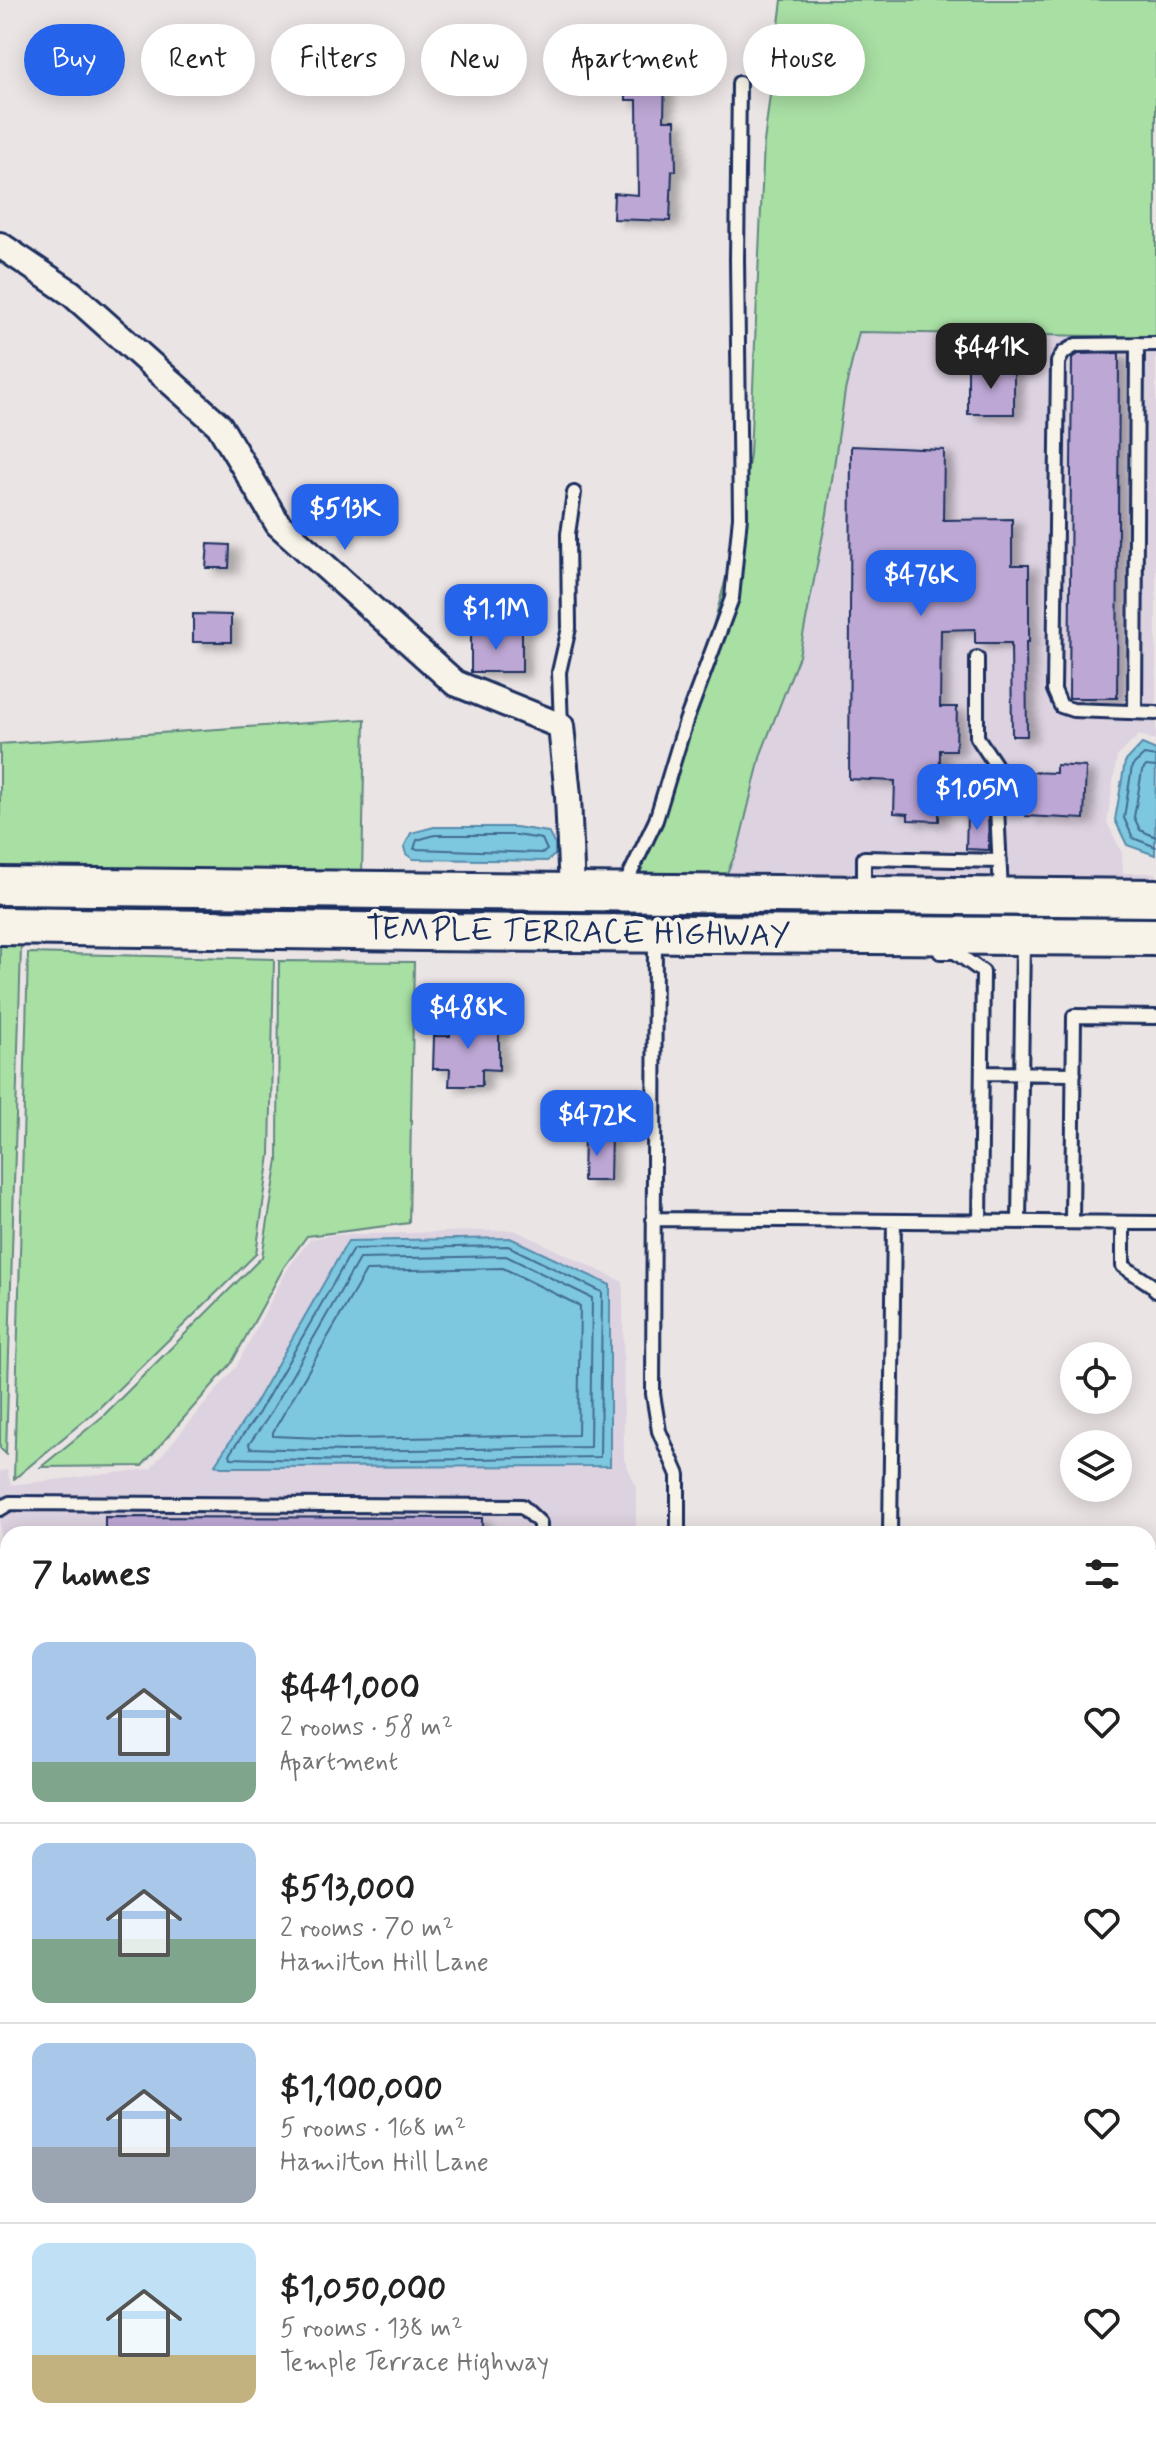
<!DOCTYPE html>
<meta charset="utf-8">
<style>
:root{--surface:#fff;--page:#f6f6f6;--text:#222;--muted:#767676;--line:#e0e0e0;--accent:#2563eb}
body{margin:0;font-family:Mynerve,sans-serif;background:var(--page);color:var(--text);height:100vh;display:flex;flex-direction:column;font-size:30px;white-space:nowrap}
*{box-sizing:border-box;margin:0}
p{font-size:26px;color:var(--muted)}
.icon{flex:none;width:44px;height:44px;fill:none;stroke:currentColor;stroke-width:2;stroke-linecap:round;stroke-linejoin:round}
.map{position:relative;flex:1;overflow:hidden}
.details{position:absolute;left:0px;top:1526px;width:1156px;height:914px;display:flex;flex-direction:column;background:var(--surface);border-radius:24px 24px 0 0;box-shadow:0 4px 20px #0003}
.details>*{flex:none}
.top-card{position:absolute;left:24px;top:24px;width:1108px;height:72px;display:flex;gap:16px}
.fabs{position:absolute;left:1060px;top:1342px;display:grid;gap:16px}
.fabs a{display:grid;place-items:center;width:72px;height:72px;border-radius:50%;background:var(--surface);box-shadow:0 4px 20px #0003;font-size:40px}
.price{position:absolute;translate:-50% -68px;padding:0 18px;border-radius:16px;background:var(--accent);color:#fff;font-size:26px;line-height:52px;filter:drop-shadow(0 2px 4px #0008)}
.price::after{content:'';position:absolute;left:50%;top:48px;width:24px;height:18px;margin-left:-12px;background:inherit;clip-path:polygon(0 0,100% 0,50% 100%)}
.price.active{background:#222;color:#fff}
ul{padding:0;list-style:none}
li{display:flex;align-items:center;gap:24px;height:200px;padding:0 32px}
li+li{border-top:2px solid var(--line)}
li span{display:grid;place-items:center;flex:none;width:224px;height:160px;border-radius:16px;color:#555}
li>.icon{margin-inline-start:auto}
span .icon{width:96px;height:96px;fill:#fffc;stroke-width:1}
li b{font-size:34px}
h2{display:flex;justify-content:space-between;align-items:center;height:96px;padding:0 32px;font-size:34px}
.tag{padding:0 28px;border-radius:36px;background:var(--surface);box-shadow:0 4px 20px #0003;font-size:28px;line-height:72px}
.tag.active{background:var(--accent);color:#fff}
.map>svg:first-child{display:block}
.built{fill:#ddd2e0}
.green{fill:#a8dfa3;stroke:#628780;stroke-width:2}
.water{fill:#7ec8df;stroke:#568bab;stroke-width:2}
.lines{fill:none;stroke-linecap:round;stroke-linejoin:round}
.shore{stroke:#436c92;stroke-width:2}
.building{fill:#bda7d5;stroke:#1b2f5e;stroke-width:2;filter:url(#shadow)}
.lane-casing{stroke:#1b2f5e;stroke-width:18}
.street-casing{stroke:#1b2f5e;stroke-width:30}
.primary-casing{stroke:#1b2f5e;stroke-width:42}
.lane{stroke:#f7f3e8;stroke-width:12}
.street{stroke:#f7f3e8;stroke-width:24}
.primary{stroke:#f7f3e8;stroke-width:36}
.labels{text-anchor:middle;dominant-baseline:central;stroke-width:8;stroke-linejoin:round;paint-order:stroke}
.street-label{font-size:32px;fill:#1b2f5e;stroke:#f7f3e8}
</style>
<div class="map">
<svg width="1156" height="2439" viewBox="0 0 1156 2439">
<defs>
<filter id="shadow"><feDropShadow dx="9" dy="5" stdDeviation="4" flood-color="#0004"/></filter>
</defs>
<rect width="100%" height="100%" fill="#ebe4e4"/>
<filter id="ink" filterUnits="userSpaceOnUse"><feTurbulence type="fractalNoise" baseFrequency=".0125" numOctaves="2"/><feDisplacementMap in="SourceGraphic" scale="16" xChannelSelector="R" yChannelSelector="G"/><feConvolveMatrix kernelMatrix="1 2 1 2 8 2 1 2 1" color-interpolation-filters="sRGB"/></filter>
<g filter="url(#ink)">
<path class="built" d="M859,332L1156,337V740L1139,735L1117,757L1107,822L1122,853L1123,873H1156V886L723,882L738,848L761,754L799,656L827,514L845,391Z
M712,905L1156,909V926L709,923V912Z
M514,1230L623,1282L624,1459L636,1486V1534H8V2432H513V2439H0V1471L7,1470L11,1485L150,1469L236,1367L288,1268L310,1239L334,1235Z"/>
<path class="green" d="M782,0H1156V337L859,332L845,391L827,514L799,656L761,754L738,848L723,882L648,881L632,874L700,675L738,533L750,454L764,142Z
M365,719L362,878L0,874V744Z
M0,897L362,901V920L0,915Z
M0,937L376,949L28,943L21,947L6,1454L0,1448Z
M28,953L274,959L270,1155L256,1254L99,1408L14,1479Z
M279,961L414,962L409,1223L307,1236L284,1267L231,1364L142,1466L41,1467L102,1417L262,1257L278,1160Z
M1148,1593L1156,1594V2439H517V2432H1148Z"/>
<path class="water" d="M1142,744L1156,750L1155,855L1127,845L1115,820L1125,762Z
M434,827H516L548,832L555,845V855L547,861L413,859L406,854L404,847L411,833Z
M510,1238L610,1285V1466L221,1467L215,1464L251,1410L348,1241Z"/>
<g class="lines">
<path class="shore" d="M1156,757L1144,755L1132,766L1124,818L1133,838L1156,847
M1156,767L1146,766L1142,771L1134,817L1140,830L1156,837
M435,835H516L542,839L547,850L543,853L414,849L417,840Z
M508,1246L602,1292L600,1457L346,1461L231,1458L230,1453L258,1414L353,1249Z
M506,1256L592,1298L590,1447L346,1451L250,1448L249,1444L267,1419L359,1259Z
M503,1268L580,1306L578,1435L346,1439L273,1436V1432L366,1271Z"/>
</g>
<path class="building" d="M626,74L665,75L664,120H675L676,171H672L670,221L613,219L614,193L638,195L637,100H626Z
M1119,353L1117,698H1069L1072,358L1079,354Z
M968,367L1014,368V414H968Z
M851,446L944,450L943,520L1012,519V565H1029V642H1026L1027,736H1012L1011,643H975V629L941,630L940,707H957L956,750H940L939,821L908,820V814L894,813L895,781L849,779Z
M208,544L230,545L229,568H206Z
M193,614L231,615V642H193Z
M471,631H522V672H471Z
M1056,765L1086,767L1084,819L1026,816L1027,772L1056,773Z
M967,814L988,815L989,850L966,849Z
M450,1020H499V1070L482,1069V1086H449L450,1069H433L434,1036H450Z
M584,1134H611L610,1181H583Z
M105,1517L482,1518V1534H105Z"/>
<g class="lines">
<g class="lane-casing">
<path id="lane" d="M1156,344L1076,345L1063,353L1058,362L1054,690L1061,706L1073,710L1156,713
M977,658V737L995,764L1001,893
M1135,712L1137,344
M561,726L559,672L569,628L568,534L574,493
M623,889L656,820L686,721L732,598L740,517L737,259L739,83
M864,892V858L1000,861
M655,937L653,1394L659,1431L678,1475V1534
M940,952H955L983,972L980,1222
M982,1073L1074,1074
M653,1219L1156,1223
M1019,1222L1023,941
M1072,1222L1074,1016L1156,1017
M1123,1223V1266L1153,1286L1156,1291
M0,1509L10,1503L522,1506L540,1523V1534
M890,1534L894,1221
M1148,1556H1156
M0,2019L8,2020
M0,2137H8
M0,2270L8,2260
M214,2432V2439
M512,2432V2439"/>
</g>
<g class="street-casing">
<path id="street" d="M0,245L71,293L219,425L278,524L455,683L561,726L568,796L572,892"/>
</g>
<g class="primary-casing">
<path id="primary" d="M0,886L1156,898
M0,926L423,932L1156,937"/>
</g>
<use href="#lane" class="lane"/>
<use href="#street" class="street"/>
<use href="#primary" class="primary"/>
</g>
</g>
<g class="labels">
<g class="street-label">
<text transform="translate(578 933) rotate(1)">TEMPLE TERRACE HIGHWAY</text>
</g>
</g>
</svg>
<div class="fabs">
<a><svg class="icon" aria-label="locate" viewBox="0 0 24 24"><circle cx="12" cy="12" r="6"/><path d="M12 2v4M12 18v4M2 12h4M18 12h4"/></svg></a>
<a><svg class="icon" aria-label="layers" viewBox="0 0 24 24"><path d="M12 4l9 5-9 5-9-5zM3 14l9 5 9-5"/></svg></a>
</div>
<b class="price active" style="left:991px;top:391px">$441K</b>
<b class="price" style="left:345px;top:552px">$513K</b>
<b class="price" style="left:921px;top:618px">$476K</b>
<b class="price" style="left:496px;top:652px">$1.1M</b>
<b class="price" style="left:977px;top:832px">$1.05M</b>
<b class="price" style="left:468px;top:1051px">$488K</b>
<b class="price" style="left:597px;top:1158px">$472K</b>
<div class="top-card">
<a class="tag active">Buy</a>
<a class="tag">Rent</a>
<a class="tag">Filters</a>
<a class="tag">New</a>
<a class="tag">Apartment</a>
<a class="tag">House</a>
</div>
<section class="details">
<h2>7 homes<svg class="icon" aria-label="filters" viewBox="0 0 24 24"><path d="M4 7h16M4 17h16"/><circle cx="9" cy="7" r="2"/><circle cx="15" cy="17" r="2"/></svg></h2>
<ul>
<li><span style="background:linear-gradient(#a9c7e8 75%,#7fa58c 0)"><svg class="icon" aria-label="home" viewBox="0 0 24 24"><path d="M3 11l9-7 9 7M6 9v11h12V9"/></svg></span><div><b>$441,000</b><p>2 rooms · 58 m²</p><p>Apartment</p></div><svg class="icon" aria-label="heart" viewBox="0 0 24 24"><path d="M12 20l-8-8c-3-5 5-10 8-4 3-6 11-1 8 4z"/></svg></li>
<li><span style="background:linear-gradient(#a9c7e8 60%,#7fa58c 0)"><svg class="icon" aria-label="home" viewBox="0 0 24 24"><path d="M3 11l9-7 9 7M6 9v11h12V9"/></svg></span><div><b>$513,000</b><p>2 rooms · 70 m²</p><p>Hamilton Hill Lane</p></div><svg class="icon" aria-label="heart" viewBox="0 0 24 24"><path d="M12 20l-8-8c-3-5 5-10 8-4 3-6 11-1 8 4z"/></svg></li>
<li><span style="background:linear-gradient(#a9c7e8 65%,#9aa5b1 0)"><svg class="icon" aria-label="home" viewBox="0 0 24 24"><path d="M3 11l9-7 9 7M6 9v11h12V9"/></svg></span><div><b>$1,100,000</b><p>5 rooms · 168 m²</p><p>Hamilton Hill Lane</p></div><svg class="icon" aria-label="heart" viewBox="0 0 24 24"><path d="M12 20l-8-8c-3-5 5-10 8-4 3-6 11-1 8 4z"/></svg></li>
<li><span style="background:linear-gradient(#bfe0f5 70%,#c2b280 0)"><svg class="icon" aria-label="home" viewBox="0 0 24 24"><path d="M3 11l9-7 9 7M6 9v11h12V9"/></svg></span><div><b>$1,050,000</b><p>5 rooms · 138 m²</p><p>Temple Terrace Highway</p></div><svg class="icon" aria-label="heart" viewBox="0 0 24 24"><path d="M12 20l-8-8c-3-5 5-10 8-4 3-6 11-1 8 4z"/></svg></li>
</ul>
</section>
</div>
